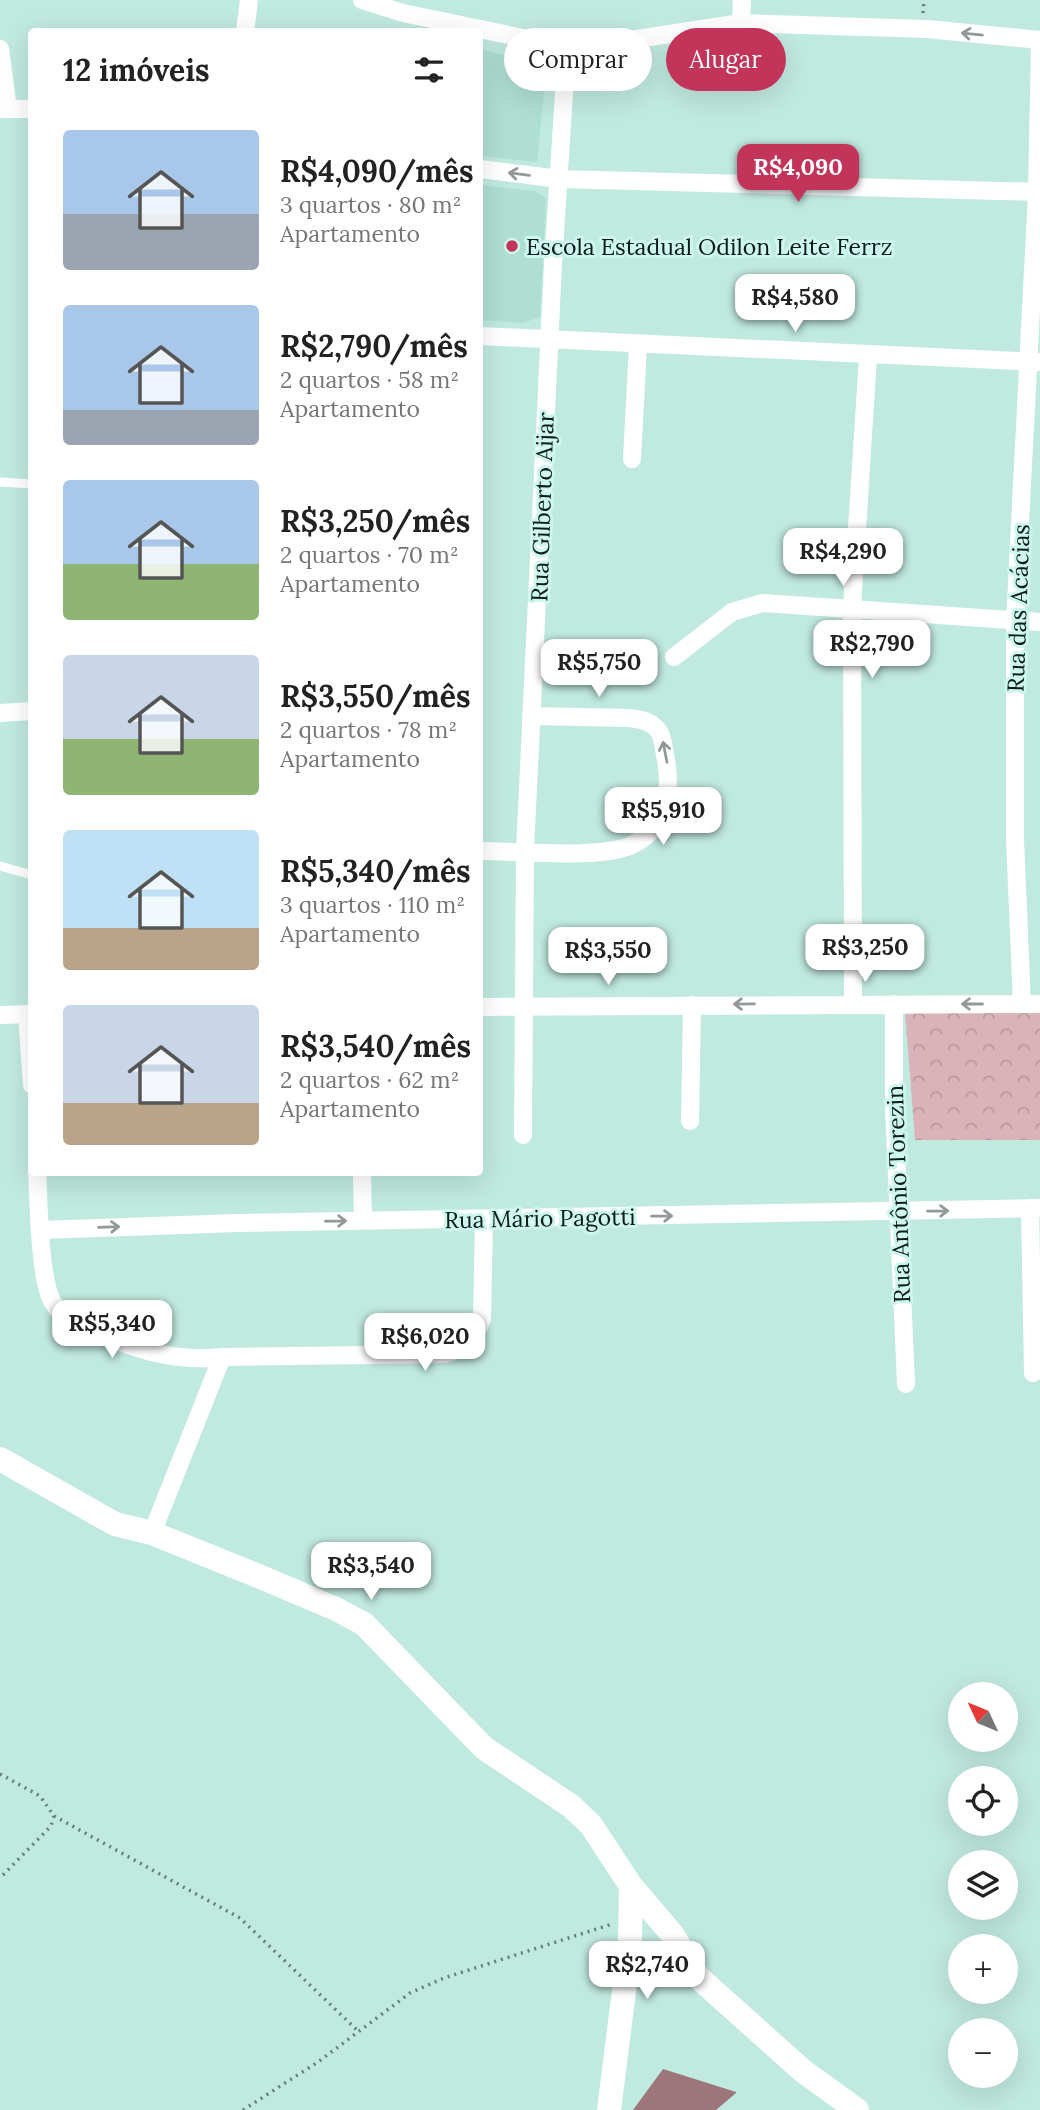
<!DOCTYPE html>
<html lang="pt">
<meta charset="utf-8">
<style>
:root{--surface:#fff;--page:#f2f2f2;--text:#222;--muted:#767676;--accent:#c3345b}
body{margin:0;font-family:Lora,serif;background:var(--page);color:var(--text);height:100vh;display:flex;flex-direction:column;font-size:26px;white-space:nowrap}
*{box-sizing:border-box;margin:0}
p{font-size:23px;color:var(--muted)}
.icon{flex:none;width:38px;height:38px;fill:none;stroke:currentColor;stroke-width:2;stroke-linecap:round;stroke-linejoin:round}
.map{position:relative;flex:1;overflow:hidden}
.side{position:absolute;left:28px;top:28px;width:455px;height:1148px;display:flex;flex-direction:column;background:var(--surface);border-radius:7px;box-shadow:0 7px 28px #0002}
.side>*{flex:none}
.hud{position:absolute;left:504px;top:28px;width:430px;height:63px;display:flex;gap:14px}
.needle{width:46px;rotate:314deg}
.controls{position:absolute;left:948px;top:1682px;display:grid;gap:14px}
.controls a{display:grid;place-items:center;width:70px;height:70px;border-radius:50%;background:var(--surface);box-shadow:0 7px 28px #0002;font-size:35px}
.price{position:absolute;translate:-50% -60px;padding:0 16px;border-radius:14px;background:#fff;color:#222;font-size:23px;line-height:46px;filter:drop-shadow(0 2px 4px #0008)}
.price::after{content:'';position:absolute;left:50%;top:42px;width:21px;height:16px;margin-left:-10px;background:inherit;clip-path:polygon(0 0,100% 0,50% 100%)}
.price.active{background:var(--accent);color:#fff}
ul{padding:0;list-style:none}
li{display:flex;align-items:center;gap:21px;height:175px;padding:0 35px}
li span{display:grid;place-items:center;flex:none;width:196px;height:140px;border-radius:7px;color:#555}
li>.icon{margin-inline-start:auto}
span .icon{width:84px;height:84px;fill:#fffc;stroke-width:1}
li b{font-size:30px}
h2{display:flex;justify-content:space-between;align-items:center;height:84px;padding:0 35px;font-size:30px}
.pill{padding:0 24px;border-radius:32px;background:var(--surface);box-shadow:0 7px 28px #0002;font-size:24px;line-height:63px}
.pill.active{background:var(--accent);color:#fff}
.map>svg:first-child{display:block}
.built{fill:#aedfd2}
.forest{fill:url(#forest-crowns)}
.water{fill:#9c767b}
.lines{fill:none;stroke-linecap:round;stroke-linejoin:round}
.path{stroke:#637f78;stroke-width:3.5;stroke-dasharray:2 5;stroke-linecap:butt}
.lane{stroke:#fff;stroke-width:9}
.street{stroke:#fff;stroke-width:18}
.secondary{stroke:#fff;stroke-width:24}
.oneway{stroke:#929997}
.poi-dot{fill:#c3345b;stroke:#cdf6ec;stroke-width:2.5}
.labels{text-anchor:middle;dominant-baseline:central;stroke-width:6;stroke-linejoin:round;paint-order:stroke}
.poi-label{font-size:23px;fill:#0c1c18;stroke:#cdf6ec;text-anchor:start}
.street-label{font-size:23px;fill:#0c1c18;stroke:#cdf6ec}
</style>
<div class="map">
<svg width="1040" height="2110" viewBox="0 0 1040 2110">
<defs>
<pattern id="forest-crowns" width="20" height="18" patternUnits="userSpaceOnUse" patternTransform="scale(1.75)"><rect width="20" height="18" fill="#d9b3b8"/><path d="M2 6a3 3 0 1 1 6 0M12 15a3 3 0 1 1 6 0" fill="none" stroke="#b9999d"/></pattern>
</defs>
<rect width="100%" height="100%" fill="#c0e9df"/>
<path class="built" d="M480,49L538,63L546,73L537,162L480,156Z
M480,185L535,191L546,198L540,317L523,323L480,320Z"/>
<path class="forest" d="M1040,1011V1140H915L905,1012Z"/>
<path class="water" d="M663,2069L736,2092V2093L716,2110H633Z"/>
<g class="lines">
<path class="path" d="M923,13L924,0
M0,1774L40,1796L54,1816L51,1826L0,1878
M54,1816L240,1918L358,2031
M243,2110L318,2062L410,1993L444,1978L612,1924"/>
<path class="lane" d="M0,482L32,484
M0,866L32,875"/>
<path class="street" d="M362,0L403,13L547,43L554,46L566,62L553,264L525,851L523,1135
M741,23L742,0
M245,32L249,0
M0,49L8,109
M559,51L741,23L927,29L1040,40
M0,109H32
M480,169L559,179L1040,192
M480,336L1040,362
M632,459L638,345
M674,657L732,612L763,603L1040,622
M0,713L32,711
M480,851C517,851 604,860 634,844C668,826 672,789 665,755C663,745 663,733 654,726C647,720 638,719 629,718L533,716
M853,1003L852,607L868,357
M894,1004V1106L906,1384
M1022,1004L1015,840V622L1037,192L1040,44
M480,1007L1040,1004
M27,1014L32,1085
M0,1015L32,1014
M690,1121L692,1005
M37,1172C39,1203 39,1279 53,1303C60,1314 71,1322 82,1328C131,1347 169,1363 222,1357L445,1354C464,1349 477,1337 482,1318L484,1220
M362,1172L363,1220
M1030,1208L1033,1373
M41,1230L238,1223L1040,1208
M152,1533L222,1357"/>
<path class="secondary" d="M0,1459L115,1524L152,1533L256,1575L336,1609L364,1624L484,1748L571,1806L591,1825L631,1886L672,1934L699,1978L803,2071L857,2110
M609,2110L630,1943L631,1886"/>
</g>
<defs><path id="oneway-shaft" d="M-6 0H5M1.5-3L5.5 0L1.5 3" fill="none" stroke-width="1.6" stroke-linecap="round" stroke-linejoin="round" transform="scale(1.75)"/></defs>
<g class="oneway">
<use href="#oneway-shaft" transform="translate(972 34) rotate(-174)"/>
<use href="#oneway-shaft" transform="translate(519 174) rotate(-173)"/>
<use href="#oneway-shaft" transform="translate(665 752) rotate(-101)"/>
<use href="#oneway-shaft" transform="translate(744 1004) rotate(179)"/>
<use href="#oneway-shaft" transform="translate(972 1004) rotate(-180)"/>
<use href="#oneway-shaft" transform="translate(938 1211) rotate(-1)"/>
<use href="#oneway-shaft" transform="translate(662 1216) rotate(-1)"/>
<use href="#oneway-shaft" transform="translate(336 1221) rotate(-1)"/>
<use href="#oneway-shaft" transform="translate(109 1227) rotate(-2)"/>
</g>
<circle class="poi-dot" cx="512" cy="246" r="7"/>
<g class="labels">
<g class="poi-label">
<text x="526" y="246">Escola Estadual Odilon Leite Ferrz</text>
</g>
<g class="street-label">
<text transform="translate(542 507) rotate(-88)">Rua Gilberto Aijar</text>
<text transform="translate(1018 608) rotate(-88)">Rua das Acácias</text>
<text transform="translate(898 1194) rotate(-92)">Rua Antônio Torezin</text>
<text transform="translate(540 1218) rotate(-1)">Rua Mário Pagotti</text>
</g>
</g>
</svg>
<div class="controls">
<a><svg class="needle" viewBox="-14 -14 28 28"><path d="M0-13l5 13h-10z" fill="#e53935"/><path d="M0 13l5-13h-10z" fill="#767676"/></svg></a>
<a><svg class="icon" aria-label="locate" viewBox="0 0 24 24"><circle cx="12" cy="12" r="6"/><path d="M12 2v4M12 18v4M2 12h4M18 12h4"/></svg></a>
<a><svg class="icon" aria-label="layers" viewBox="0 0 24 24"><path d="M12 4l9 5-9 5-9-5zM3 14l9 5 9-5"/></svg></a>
<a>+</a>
<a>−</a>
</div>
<b class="price active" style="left:798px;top:204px">R$4,090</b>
<b class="price" style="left:795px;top:334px">R$4,580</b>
<b class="price" style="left:843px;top:588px">R$4,290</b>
<b class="price" style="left:872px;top:680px">R$2,790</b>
<b class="price" style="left:599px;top:699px">R$5,750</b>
<b class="price" style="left:663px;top:847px">R$5,910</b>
<b class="price" style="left:865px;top:984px">R$3,250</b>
<b class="price" style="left:608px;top:987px">R$3,550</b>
<b class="price" style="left:112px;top:1360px">R$5,340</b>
<b class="price" style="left:425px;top:1373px">R$6,020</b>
<b class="price" style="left:371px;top:1602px">R$3,540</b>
<b class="price" style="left:647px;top:2001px">R$2,740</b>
<div class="hud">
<a class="pill">Comprar</a>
<a class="pill active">Alugar</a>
</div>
<section class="side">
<h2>12 imóveis<svg class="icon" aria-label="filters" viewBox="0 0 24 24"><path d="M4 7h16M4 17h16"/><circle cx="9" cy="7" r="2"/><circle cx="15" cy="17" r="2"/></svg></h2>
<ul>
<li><span style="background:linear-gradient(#a9c7e8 60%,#9aa5b1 0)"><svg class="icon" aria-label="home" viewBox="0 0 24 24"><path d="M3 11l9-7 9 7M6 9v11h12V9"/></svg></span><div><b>R$4,090/mês</b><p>3 quartos · 80 m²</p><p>Apartamento</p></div></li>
<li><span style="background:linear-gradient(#a9c7e8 75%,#9aa5b1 0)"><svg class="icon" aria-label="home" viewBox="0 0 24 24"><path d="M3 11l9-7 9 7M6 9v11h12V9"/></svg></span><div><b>R$2,790/mês</b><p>2 quartos · 58 m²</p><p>Apartamento</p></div></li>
<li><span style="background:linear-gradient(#a9c7e8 60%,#8fb573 0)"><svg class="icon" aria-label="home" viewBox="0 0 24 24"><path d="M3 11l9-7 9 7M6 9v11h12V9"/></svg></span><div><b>R$3,250/mês</b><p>2 quartos · 70 m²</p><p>Apartamento</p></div></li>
<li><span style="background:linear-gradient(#c9d6e8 60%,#8fb573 0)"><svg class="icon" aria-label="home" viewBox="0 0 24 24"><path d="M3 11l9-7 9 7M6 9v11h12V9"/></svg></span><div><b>R$3,550/mês</b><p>2 quartos · 78 m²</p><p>Apartamento</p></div></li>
<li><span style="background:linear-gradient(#bfe0f5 70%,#b9a48a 0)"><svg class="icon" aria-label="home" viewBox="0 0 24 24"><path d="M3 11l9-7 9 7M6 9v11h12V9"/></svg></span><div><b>R$5,340/mês</b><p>3 quartos · 110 m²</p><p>Apartamento</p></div></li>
<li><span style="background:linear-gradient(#c9d6e8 70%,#b9a48a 0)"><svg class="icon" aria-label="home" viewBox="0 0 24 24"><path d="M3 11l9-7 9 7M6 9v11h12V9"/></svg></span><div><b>R$3,540/mês</b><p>2 quartos · 62 m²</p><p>Apartamento</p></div></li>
</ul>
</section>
</div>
